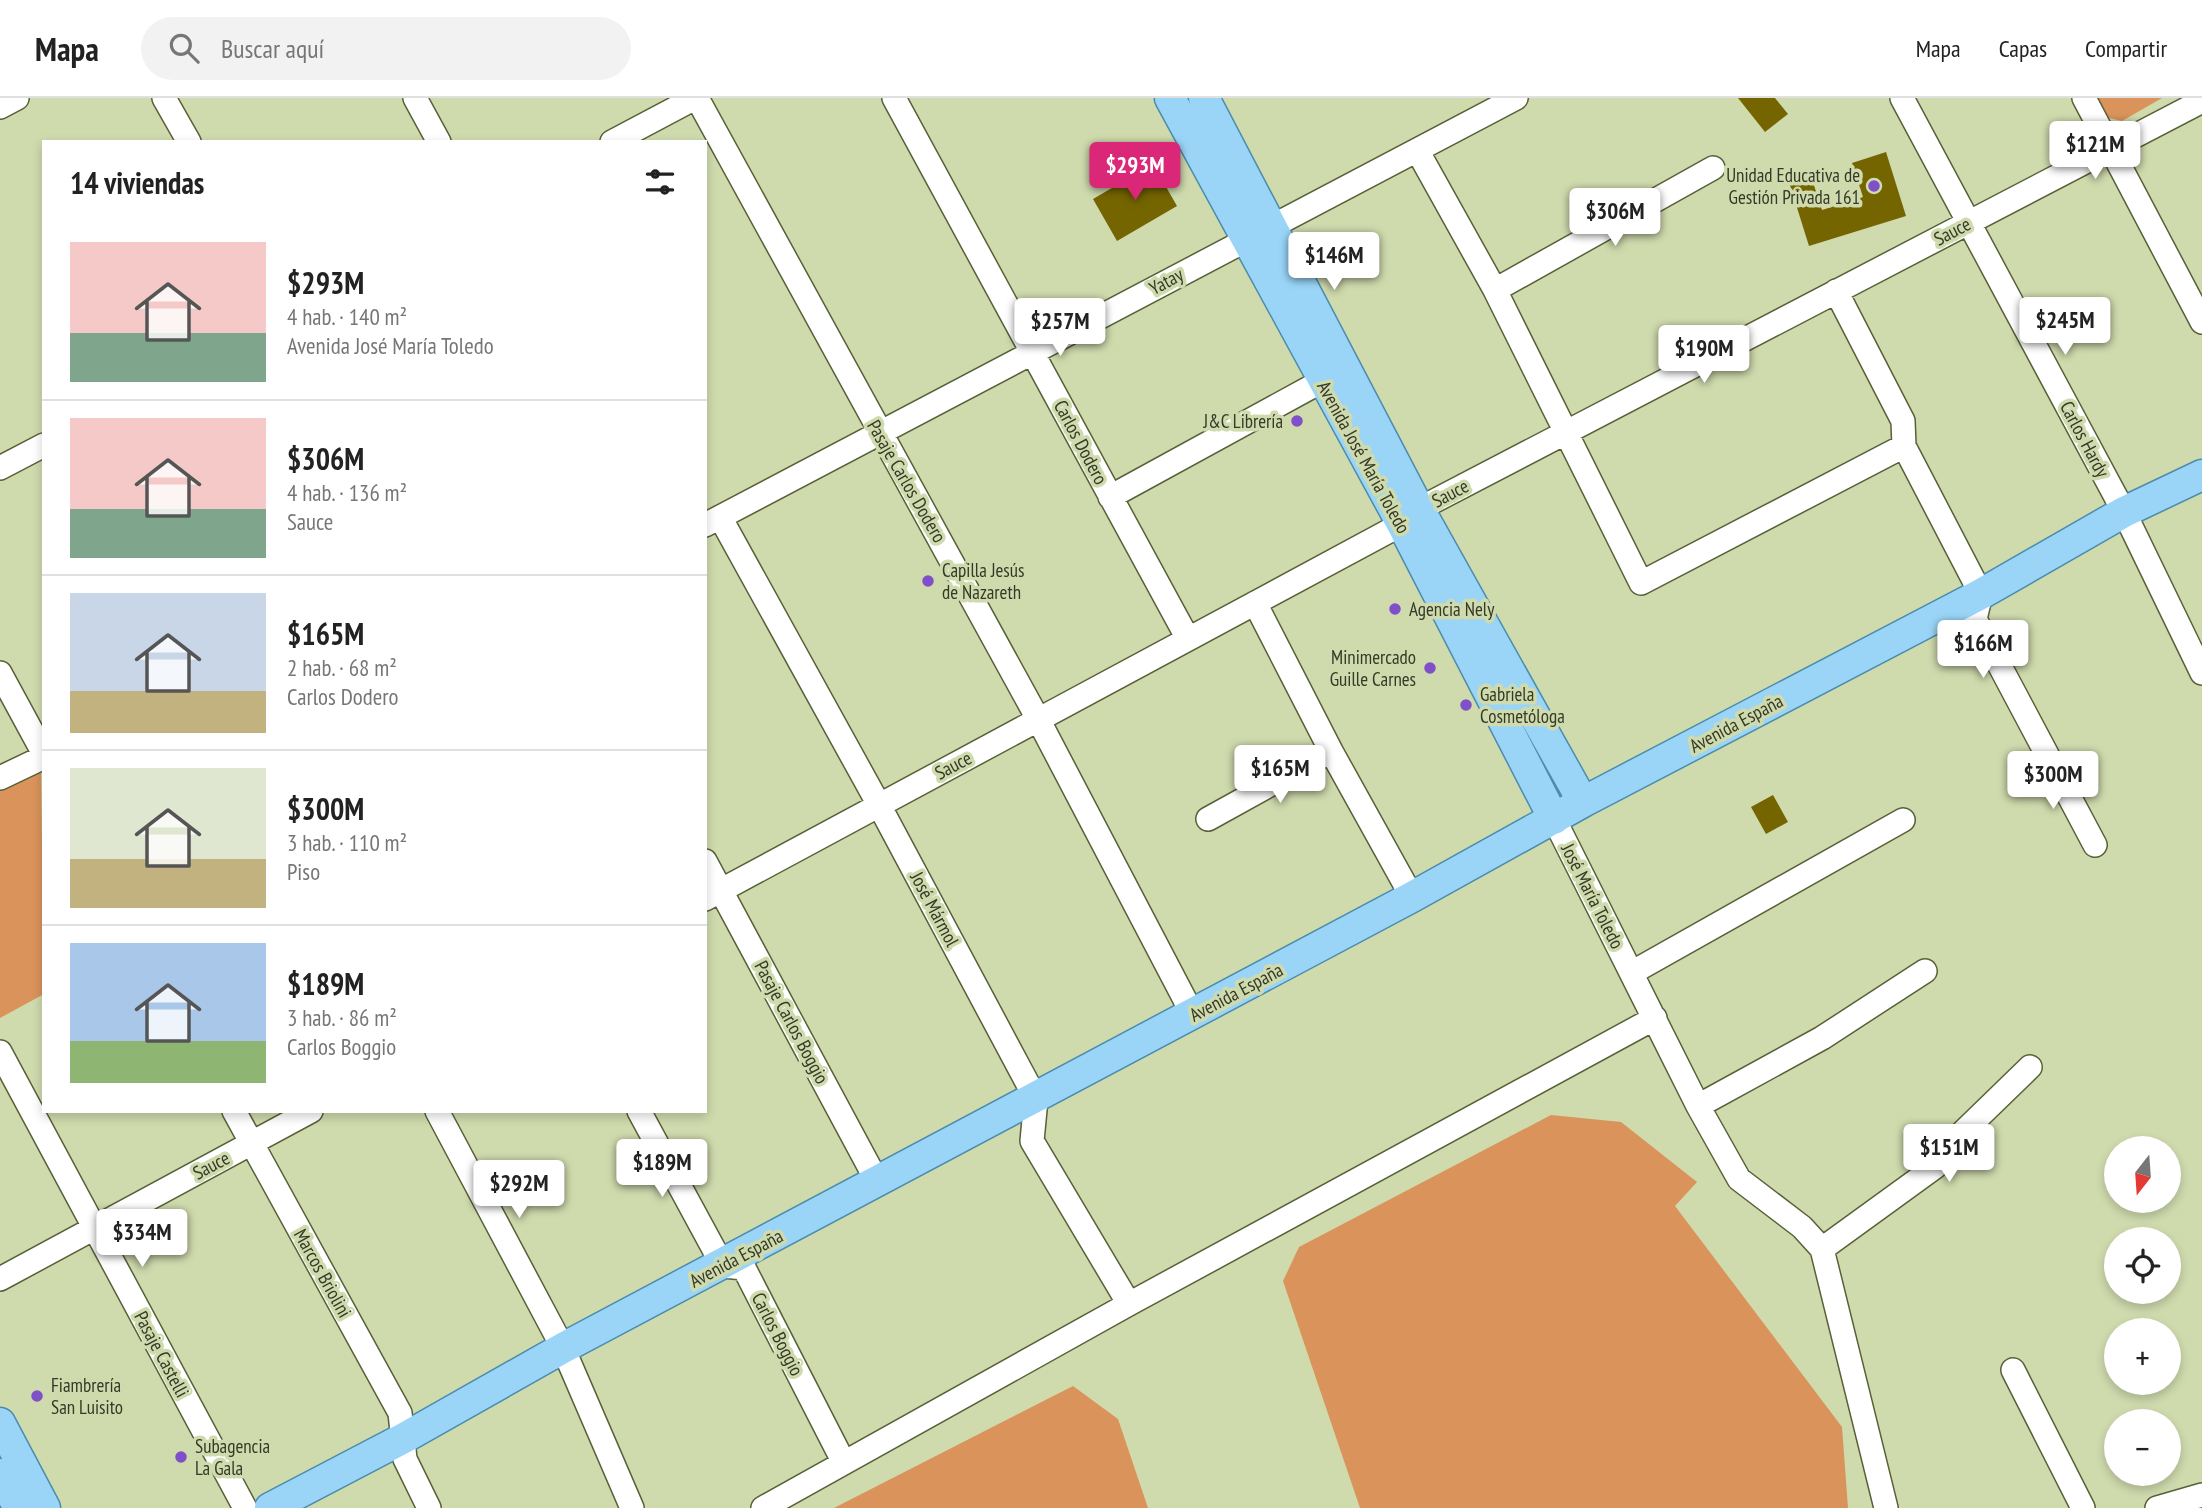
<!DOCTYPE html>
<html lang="es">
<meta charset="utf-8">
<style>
:root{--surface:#fff;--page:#f2f2f2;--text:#222;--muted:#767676;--line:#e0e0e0;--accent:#db2777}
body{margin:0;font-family:"PT Sans Narrow",sans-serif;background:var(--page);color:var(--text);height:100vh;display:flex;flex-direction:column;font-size:26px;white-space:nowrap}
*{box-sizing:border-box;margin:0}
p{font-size:23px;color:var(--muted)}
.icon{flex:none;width:38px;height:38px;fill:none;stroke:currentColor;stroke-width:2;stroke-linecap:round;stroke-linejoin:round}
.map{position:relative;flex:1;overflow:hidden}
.details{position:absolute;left:42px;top:42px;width:665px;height:973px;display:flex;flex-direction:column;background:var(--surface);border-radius:0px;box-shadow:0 4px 10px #0003}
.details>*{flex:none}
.needle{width:46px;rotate:197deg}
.fabs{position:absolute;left:2104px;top:1038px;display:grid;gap:14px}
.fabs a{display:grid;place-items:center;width:77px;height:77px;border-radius:50%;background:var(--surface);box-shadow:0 4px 10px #0003;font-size:35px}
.price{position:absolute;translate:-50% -60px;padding:0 16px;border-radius:7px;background:#fff;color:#222;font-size:23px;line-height:46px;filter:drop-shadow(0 2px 4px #0008)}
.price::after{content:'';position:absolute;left:50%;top:42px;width:21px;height:16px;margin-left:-10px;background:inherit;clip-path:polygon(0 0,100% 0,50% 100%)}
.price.current{background:var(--accent);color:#fff}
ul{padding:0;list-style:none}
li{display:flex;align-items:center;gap:21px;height:175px;padding:0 28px}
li+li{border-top:2px solid var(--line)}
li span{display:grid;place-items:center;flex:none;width:196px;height:140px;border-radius:0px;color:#555}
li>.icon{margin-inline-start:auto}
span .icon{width:84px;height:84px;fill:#fffc;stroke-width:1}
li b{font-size:30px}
h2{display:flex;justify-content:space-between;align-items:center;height:84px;padding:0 28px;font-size:30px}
header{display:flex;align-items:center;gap:42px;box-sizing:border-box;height:98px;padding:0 35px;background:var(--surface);border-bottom:2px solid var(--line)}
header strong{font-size:33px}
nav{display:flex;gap:38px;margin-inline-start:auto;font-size:24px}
.search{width:490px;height:63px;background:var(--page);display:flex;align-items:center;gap:18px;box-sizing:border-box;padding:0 24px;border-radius:38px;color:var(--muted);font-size:26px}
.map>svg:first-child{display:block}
.green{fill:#da935b}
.building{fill:#756500}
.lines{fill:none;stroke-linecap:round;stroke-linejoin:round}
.minor-casing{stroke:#576038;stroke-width:26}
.major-casing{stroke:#4b8cac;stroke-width:33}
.minor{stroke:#fff;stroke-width:23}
.major{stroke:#9ad5f8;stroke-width:30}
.poi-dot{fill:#7f50c8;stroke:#cfdaad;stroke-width:2.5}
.labels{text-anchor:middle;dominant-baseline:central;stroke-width:7;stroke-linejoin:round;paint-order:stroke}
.poi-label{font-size:19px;fill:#353927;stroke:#cfdaad;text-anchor:start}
.street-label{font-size:19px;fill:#353927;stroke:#cfdaad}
</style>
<header>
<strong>Mapa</strong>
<div class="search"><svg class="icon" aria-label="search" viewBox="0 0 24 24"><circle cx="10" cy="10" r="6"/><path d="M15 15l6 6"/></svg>Buscar aquí</div>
<nav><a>Mapa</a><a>Capas</a><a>Compartir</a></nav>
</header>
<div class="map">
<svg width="2202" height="1410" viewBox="0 0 2202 1410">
<rect width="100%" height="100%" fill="#cfdaad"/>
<path class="green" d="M2095,0H2162L2122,23L2105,19Z
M41,670L44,896L0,920V690Z
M1551,1017L1621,1024L1697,1084L1675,1108L1842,1329L1848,1410H1360L1283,1183L1299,1149Z
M1073,1288L1118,1321L1148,1410H834Z"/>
<path class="building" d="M1738,0H1775L1788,16L1765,34Z
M1886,54L1906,118L1809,148L1788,81L1810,75L1822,112L1863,99L1852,65Z
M1153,66L1177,108L1117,143L1093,101Z
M1773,697L1788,724L1766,736L1751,709Z"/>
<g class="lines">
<g class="minor-casing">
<path id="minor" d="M164,0L189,44
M415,0L439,44
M697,0L1038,621L1193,917
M894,0L1188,541
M1902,0L2124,414L2202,575
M2084,0L2202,224
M0,9L17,0
M612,44L695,0
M1417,52L1495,192L1641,485L1904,348
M1495,192L1713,70
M1836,193L1903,323L1904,348L1981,496L1975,521L2095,747
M0,370L44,347
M1110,399L1322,283
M720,419L879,707L1036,1001L1032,1043L1129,1206
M705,427L1516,0
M1255,505L1331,653L1412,799
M0,575L44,656
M0,680L44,659
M1208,721L1331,653
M1554,721L1698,1008L1739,1081L1802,1129L1822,1151L1886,1410
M705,763L878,1085
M705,801L1402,426L1419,411L2202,3
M1633,874L1903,722
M0,954L245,1410
M1698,1008L1822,940L1925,873
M234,1013L400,1315L405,1361L429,1410
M437,1013L563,1250L632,1410
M639,1013L723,1168L744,1170L844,1365
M1822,1151L1935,1069L1961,1036L2030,969
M0,1181L311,1013
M2013,1272L2083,1410
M763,1410L1129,1206L1655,920
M2157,1410L2202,1397"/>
</g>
<g class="major-casing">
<path id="major" d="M1170,0L1402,426L1554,721
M1204,0L1419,411L1583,704
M0,1325L45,1410
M0,1376L19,1410
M270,1410L404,1340L563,1250L1412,799L1583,704L1981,496L2124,414L2202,377"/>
</g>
<use href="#minor" class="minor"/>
<use href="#major" class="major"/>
</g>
<g class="poi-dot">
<circle cx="1874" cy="88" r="7"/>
<circle cx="1297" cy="323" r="7"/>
<circle cx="928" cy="483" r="7"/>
<circle cx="1395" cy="511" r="7"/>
<circle cx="1430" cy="570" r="7"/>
<circle cx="1466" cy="607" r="7"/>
<circle cx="37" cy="1298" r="7"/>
<circle cx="181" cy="1359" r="7"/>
</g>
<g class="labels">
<g class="poi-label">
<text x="1860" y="77" text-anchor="end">Unidad Educativa de<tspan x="1860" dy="22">Gestión Privada 161</tspan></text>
<text x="1283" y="323" text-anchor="end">J&amp;C Librería</text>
<text x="942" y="472">Capilla Jesús<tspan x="942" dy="22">de Nazareth</tspan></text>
<text x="1409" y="511">Agencia Nely</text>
<text x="1416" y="559" text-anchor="end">Minimercado<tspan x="1416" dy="22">Guille Carnes</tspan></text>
<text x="1480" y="596">Gabriela<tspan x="1480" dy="22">Cosmetóloga</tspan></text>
<text x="51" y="1287">Fiambrería<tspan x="51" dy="22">San Luisito</tspan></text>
<text x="195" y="1348">Subagencia<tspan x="195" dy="22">La Gala</tspan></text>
</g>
<g class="street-label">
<text transform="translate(1952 133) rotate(-28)">Sauce</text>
<text transform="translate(1166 183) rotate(-28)">Yatay</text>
<text transform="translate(2085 341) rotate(62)">Carlos Hardy</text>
<text transform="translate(1081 344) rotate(62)">Carlos Dodero</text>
<text transform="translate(1364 359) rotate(61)">Avenida José María Toledo</text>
<text transform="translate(907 383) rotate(60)">Pasaje Carlos Dodero</text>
<text transform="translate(1450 395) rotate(-28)">Sauce</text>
<text transform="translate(1736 625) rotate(-28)">Avenida España</text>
<text transform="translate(953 667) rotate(-28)">Sauce</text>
<text transform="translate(1593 798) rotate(63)">José María Toledo</text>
<text transform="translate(935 811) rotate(62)">José Mármol</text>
<text transform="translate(1236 894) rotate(-28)">Avenida España</text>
<text transform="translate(792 924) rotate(62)">Pasaje Carlos Boggio</text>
<text transform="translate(211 1067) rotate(-28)">Sauce</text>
<text transform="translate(736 1160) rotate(-28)">Avenida España</text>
<text transform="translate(323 1175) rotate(61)">Marcos Briolini</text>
<text transform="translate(778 1236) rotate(63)">Carlos Boggio</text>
<text transform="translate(162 1256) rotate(62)">Pasaje Castelli</text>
</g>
</g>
</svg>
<div class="fabs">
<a><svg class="needle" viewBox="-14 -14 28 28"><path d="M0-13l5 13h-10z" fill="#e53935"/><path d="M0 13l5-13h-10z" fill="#767676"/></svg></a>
<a><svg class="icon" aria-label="locate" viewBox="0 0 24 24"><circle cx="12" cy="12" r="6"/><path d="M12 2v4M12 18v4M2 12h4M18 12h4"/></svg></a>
<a>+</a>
<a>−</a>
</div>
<b class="price" style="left:2095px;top:83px">$121M</b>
<b class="price current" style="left:1135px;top:104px">$293M</b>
<b class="price" style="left:1615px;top:150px">$306M</b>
<b class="price" style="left:1334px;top:194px">$146M</b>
<b class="price" style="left:2065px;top:259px">$245M</b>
<b class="price" style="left:1060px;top:260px">$257M</b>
<b class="price" style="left:1704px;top:287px">$190M</b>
<b class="price" style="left:1983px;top:582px">$166M</b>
<b class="price" style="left:1280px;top:707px">$165M</b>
<b class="price" style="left:2053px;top:713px">$300M</b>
<b class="price" style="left:1949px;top:1086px">$151M</b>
<b class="price" style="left:662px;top:1101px">$189M</b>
<b class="price" style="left:519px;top:1122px">$292M</b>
<b class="price" style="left:142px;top:1171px">$334M</b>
<section class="details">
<h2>14 viviendas<svg class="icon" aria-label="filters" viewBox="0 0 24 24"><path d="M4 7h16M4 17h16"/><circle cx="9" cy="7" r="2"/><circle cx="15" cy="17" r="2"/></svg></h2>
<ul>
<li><span style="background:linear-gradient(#f6c9c9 65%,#7fa58c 0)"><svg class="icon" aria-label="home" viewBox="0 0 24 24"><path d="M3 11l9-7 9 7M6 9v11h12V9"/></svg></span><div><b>$293M</b><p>4 hab. · 140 m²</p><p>Avenida José María Toledo</p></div></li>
<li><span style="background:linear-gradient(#f6c9c9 65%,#7fa58c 0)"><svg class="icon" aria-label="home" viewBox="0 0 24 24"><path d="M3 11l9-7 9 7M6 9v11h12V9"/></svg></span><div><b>$306M</b><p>4 hab. · 136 m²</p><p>Sauce</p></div></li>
<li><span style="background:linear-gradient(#c9d6e8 70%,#c2b280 0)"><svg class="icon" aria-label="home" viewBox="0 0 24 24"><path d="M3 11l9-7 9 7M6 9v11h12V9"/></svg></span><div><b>$165M</b><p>2 hab. · 68 m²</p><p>Carlos Dodero</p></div></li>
<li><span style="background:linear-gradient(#dfe7d0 65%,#c2b280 0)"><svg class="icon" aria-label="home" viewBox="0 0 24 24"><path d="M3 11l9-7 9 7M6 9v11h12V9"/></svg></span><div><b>$300M</b><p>3 hab. · 110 m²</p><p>Piso</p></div></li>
<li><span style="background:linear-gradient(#a9c7e8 70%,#8fb573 0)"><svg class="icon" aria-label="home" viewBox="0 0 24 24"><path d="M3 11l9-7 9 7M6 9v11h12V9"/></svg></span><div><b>$189M</b><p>3 hab. · 86 m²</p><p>Carlos Boggio</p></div></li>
</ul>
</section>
</div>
